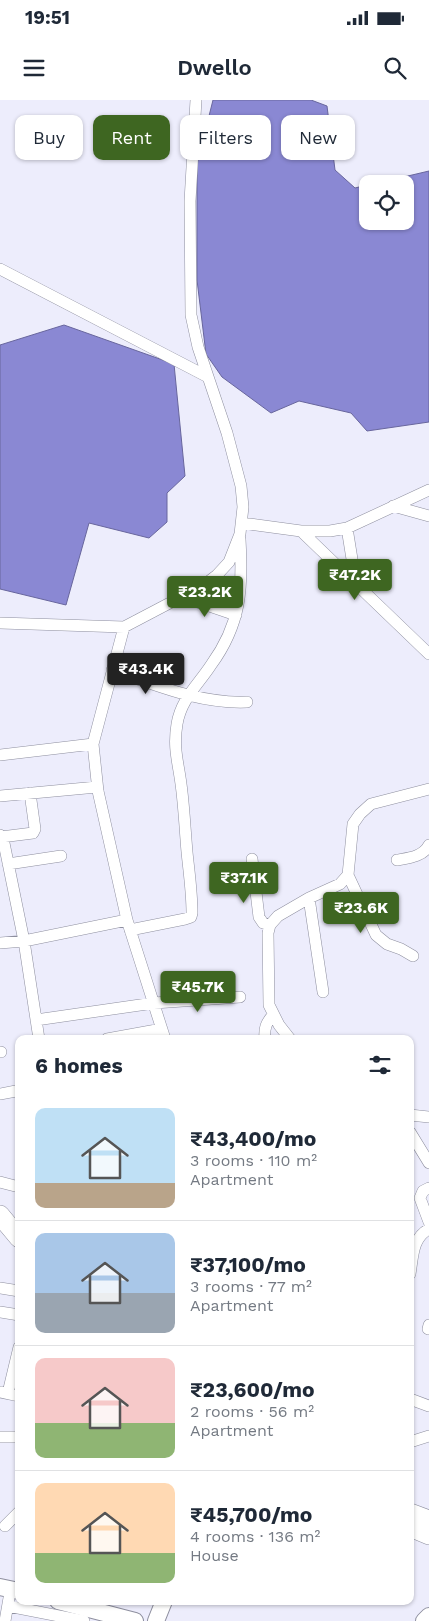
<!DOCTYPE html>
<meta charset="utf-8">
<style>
:root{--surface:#fff;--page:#f2f2f3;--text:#1f2937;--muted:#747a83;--line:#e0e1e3;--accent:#3e6621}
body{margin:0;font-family:"Work Sans",sans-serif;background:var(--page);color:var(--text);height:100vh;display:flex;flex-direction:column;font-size:19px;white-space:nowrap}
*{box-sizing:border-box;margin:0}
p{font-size:16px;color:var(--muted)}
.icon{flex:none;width:28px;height:28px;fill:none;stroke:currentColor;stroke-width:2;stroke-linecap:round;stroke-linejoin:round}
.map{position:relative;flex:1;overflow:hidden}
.side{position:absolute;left:15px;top:935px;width:399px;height:570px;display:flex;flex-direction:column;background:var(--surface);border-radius:10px;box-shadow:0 1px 4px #0004}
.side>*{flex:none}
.top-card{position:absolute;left:15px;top:15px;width:400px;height:45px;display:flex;gap:10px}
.fabs{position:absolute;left:359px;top:75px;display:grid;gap:10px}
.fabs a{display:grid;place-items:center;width:55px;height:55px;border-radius:10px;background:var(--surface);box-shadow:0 1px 4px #0004;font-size:25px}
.price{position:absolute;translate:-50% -42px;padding:0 11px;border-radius:5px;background:var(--accent);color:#fff;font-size:16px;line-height:32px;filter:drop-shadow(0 1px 2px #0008)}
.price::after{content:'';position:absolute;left:50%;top:30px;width:15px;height:11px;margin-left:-8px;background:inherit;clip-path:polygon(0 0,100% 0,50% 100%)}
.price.selected{background:#222;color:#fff}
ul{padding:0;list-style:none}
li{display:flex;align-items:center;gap:15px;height:125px;padding:0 20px}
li+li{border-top:1px solid var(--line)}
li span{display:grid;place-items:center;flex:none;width:140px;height:100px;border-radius:10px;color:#555}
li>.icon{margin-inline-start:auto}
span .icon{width:60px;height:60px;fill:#fffc;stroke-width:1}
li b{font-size:21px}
h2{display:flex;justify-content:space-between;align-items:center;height:60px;padding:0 20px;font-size:21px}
.pill{padding:0 18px;border-radius:10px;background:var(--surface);box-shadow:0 1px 4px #0004;font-size:18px;line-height:45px}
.pill.selected{background:var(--accent);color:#fff}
.status{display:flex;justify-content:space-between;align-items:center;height:35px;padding:0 25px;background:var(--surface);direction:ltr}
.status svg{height:14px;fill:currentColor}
header{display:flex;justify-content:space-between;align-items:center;height:65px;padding:0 20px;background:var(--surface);font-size:22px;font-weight:600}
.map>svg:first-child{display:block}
.water{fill:#8a88d3;stroke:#68669d}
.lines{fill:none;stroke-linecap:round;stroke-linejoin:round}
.street-casing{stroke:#8e8f9f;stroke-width:12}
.secondary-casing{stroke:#8e8f9f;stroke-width:18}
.primary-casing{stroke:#8e8f9f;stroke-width:20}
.street{stroke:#fff;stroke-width:11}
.secondary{stroke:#fff;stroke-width:16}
.primary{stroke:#fff;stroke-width:19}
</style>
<div class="status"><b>19:51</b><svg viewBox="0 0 49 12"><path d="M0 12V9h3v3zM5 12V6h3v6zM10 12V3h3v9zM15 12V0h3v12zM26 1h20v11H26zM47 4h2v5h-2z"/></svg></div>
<header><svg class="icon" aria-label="menu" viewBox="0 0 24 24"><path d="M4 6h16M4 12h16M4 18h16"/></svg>Dwello<svg class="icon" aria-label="search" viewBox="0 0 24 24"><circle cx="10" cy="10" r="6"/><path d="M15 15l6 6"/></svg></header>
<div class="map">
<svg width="429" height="1521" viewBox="0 0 429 1521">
<rect width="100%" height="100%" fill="#ededfc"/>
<path class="water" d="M213,0H311L327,6L335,70L355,88L367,85L368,121H405V84H374L429,71V322L367,331L351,313L299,301L271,313L222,277L206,254L197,180V64Z
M64,225L174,264L185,376L167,393V422L149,438L89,423L66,505L0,489V245Z"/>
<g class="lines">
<g class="street-casing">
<path id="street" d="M0,169L208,277
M393,406L429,416
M242,423L301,431H330L347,428L429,390
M347,428L356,484
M301,431L429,554
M183,497L236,515
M0,523L124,527L204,485L217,475L229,462L240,434L243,407L241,386L227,333L198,247L191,215L190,101L196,0
M124,527L93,644L98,691L127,820L165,939
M112,570C156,585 200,604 247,602
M0,655L93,644
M0,696L97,687
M0,735L4,743L24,841L39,939
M1,737L33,733L35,729L30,693
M252,759L259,817L263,823L270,825
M397,760C408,758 423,757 429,745
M8,764L61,756
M348,775L376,835L387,844L401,849L413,856
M309,798L323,892
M130,830L185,819L191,817L192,813C192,792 189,772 187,752C185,729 184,706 181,684C178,661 173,648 177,624C181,599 198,585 211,565C241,524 243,488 240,439
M0,843L24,841L127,820
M36,920L154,903L240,897
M107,939L162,929
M265,939C264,928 266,923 273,915
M290,939L279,925L269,905L268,833L270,825L278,816L309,798L340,784L348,775L353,724L360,714L371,704L429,689
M0,952H1
M0,994L16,991
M410,1015L429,1017
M410,1032L429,1063
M0,1082L19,1087
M429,1088L423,1091L420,1098L429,1122
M410,1174C413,1157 412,1138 429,1129
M0,1188L19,1191
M0,1212L19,1215
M428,1229L429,1225
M0,1292L19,1296
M8,1293L19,1247
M410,1299L429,1306
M0,1337H19
M410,1342L429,1336
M5,1426L19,1412
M8,1506L84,1521
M5,1521L9,1498"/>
</g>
<g class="secondary-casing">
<path id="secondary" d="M0,1487L19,1491
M58,1501L135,1521
M156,1521L164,1501
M424,1521L429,1516"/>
</g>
<g class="primary-casing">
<path id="primary" d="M0,1115L19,1138
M410,1413L429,1420
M410,1427L429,1435"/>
</g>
<use href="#street" class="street"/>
<use href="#secondary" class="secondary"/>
<use href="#primary" class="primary"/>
</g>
</svg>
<div class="fabs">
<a><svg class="icon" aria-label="locate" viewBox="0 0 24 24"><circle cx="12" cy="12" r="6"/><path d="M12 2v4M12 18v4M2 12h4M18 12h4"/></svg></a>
</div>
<b class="price" style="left:355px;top:501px">₹47.2K</b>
<b class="price" style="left:205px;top:518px">₹23.2K</b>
<b class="price selected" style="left:146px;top:595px">₹43.4K</b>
<b class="price" style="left:244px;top:804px">₹37.1K</b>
<b class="price" style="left:361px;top:834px">₹23.6K</b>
<b class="price" style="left:198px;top:913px">₹45.7K</b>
<div class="top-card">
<a class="pill">Buy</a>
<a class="pill selected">Rent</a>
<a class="pill">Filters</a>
<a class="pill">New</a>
</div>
<section class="side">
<h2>6 homes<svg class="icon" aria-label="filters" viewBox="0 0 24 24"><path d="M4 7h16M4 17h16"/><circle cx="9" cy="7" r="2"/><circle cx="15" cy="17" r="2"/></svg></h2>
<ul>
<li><span style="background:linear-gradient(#bfe0f5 75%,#b9a48a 0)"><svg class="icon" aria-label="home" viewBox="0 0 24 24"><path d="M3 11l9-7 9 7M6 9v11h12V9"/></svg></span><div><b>₹43,400/mo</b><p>3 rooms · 110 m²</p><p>Apartment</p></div></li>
<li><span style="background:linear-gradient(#a9c7e8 60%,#9aa5b1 0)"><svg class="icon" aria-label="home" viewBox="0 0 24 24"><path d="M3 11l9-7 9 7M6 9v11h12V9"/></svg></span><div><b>₹37,100/mo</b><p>3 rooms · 77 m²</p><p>Apartment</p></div></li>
<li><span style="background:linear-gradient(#f6c9c9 65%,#8fb573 0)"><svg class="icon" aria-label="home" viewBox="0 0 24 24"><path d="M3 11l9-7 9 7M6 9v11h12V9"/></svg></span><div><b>₹23,600/mo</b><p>2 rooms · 56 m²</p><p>Apartment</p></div></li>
<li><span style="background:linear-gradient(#ffd9b3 70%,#8fb573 0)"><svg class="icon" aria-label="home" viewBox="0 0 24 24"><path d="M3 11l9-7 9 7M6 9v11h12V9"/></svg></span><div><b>₹45,700/mo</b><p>4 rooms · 136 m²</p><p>House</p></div></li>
</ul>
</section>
</div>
